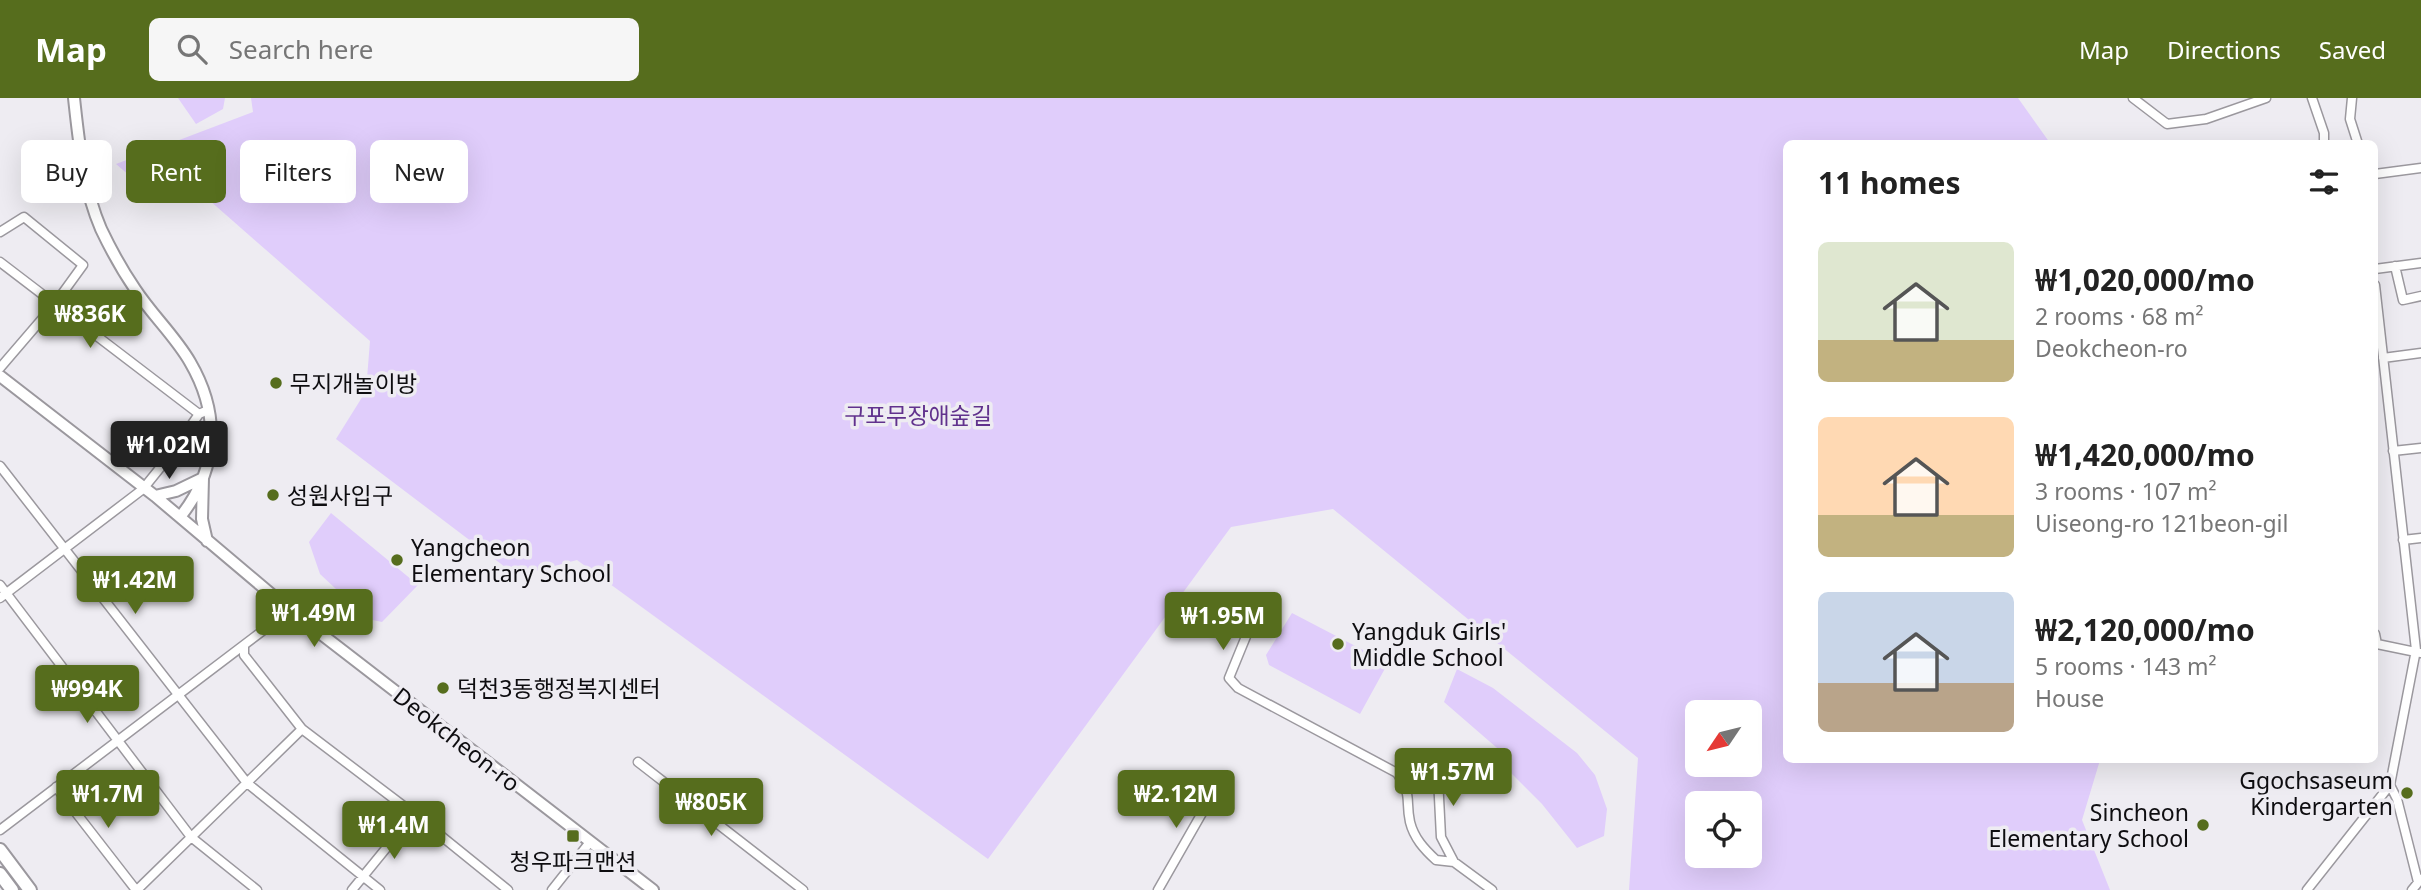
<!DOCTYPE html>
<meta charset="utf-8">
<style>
:root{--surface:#fff;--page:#f6f6f6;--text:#222;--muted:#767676;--accent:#566d1d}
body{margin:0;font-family:"Noto Sans","Noto Sans KR",sans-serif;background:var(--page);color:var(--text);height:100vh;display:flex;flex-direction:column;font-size:26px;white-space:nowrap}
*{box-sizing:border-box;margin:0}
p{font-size:23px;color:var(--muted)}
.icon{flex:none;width:38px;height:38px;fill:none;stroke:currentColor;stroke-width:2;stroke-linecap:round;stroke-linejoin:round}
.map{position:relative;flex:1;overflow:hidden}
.panel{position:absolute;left:1783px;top:42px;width:595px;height:623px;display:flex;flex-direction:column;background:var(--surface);border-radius:10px;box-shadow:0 7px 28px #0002}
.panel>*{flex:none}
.top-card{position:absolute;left:21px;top:42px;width:665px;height:63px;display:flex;gap:14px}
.needle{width:46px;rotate:235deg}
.buttons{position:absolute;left:1685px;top:602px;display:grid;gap:14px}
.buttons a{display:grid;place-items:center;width:77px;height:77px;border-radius:10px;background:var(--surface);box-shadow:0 7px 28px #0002;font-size:35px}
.price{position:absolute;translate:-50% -60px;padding:0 16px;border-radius:7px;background:var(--accent);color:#fff;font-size:23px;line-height:46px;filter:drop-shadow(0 2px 4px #0008)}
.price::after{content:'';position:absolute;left:50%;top:42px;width:21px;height:16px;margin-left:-10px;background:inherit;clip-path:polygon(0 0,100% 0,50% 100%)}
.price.active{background:#222;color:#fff}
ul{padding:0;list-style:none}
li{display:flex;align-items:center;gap:21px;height:175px;padding:0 35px}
li span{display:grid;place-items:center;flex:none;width:196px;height:140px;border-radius:10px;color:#555}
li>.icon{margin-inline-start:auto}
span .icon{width:84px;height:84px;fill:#fffc;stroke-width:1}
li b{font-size:30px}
h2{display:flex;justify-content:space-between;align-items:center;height:84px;padding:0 35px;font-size:30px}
.pill{padding:0 24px;border-radius:10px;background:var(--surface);box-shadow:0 7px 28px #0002;font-size:24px;line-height:63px}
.pill.active{background:var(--accent);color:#fff}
header{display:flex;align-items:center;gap:42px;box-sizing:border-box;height:98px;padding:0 35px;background:var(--accent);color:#fff}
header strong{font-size:33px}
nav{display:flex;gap:38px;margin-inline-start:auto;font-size:24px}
.search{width:490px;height:63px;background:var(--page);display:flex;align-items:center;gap:18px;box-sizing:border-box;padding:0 24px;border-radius:10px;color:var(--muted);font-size:26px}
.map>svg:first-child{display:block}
.green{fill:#e0cdfb;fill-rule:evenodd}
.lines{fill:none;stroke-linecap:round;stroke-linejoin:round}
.street-casing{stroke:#9b989e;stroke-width:11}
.secondary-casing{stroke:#9b989e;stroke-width:14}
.primary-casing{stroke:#9b989e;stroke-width:16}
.street{stroke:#fff;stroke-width:8}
.secondary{stroke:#fff;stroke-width:10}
.primary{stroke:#fff;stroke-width:12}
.poi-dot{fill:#566d1d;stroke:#eeecf2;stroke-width:2.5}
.labels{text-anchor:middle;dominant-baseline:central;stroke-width:7;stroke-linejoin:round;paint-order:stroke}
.poi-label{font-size:23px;fill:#0e0d10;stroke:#eeecf2;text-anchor:start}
.park-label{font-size:23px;fill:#61328d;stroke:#eeecf2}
.street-label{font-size:23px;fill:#0e0d10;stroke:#eeecf2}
</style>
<header>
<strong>Map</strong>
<div class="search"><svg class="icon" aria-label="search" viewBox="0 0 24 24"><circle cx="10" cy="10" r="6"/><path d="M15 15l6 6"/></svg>Search here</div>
<nav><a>Map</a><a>Directions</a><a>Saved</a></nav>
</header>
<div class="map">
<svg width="2421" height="792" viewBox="0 0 2421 792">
<rect width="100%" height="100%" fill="#eeecf2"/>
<path class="green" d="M178,0H225L223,11L196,26Z
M251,0H2018L2050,45L1787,46V662H2100L2082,722L2110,792H1629L1638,660L1333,411L1231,429L988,761L577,462L517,478L336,341L366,293L370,243L209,102L159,103L116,66L253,14ZM1750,614V667H1698V614ZM1750,705V758H1698V705Z
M331,415L418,487L382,524L368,521L320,476L309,444Z
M1292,515L1388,565L1360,616L1269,567L1266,557Z
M1457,571L1493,590L1577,655L1595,677L1607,711L1604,738L1577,750L1542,706L1506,670L1504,656L1444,604Z"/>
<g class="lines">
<g class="street-casing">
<path id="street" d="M2133,0L2167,26L2206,21L2266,0
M2312,0L2324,35V46
M2352,0L2350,21L2358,46
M2375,76L2421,70
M0,134L24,119L83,167L54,207L0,270
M0,164L199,316
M2395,168L2403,202L2421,198
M2375,171L2421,165
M2383,260L2421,255
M2393,353L2421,350
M0,368L247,685L380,792
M2403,442L2421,440
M0,487L191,739L257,792
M0,500L143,391L172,355L199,316L208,312
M1256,514L1229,580L1238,590L1397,675C1413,699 1405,700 1410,724C1414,740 1424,751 1436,762L1454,764L1492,792
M2375,536L2377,546L2421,555
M244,549V557L302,631L414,716L508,792
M1437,660L1441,739L1454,764
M638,664L803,792
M2390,687L2397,701L2418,784
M56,689L136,792
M0,732L290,512
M137,792L302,631
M352,792L414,716
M552,792L590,744
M1158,792L1218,687
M2307,792L2390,687L2416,552L2375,187
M2412,792L2421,781"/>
</g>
<g class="secondary-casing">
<path id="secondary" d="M74,0C79,45 83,89 101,131C111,152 122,172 135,191C152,217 175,238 190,264C221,317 218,372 180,419
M0,278L155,398L290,512L653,792
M155,398L176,393L203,380L202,421L207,443"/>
</g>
<g class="primary-casing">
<path id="primary" d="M0,752L30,792
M0,776L12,792"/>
</g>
<use href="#street" class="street"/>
<use href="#secondary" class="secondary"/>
<use href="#primary" class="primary"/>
</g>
<g class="poi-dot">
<circle cx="276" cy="285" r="7"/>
<circle cx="273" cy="397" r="7"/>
<circle cx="397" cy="462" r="7"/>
<circle cx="1338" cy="546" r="7"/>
<circle cx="443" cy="590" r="7"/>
<circle cx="2407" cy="695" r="7"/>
<circle cx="2203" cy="727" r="7"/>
<rect x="566" y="731" width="14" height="14" rx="3.5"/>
</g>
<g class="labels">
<g class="poi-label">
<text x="290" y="285">무지개놀이방</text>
<text x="287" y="397">성원사입구</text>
<text x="411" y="449">Yangcheon<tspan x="411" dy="26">Elementary School</tspan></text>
<text x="1352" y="533">Yangduk Girls'<tspan x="1352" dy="26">Middle School</tspan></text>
<text x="457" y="590">덕천3동행정복지센터</text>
<text x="2393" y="682" text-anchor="end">Ggochsaseum<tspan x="2393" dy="26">Kindergarten</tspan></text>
<text x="2189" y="714" text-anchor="end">Sincheon<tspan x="2189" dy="26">Elementary School</tspan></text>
<text x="573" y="763" text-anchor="middle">청우파크맨션</text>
</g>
<g class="park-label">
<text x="918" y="317">구포무장애숲길</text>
</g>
<g class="street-label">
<text transform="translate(457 641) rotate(38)">Deokcheon-ro</text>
</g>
</g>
</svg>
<div class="buttons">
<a><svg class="needle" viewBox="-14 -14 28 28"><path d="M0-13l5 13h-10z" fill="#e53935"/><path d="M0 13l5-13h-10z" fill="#767676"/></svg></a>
<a><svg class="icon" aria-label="locate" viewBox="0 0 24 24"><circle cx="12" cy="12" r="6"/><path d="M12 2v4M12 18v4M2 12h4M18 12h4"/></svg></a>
</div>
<b class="price" style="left:90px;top:252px">₩836K</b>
<b class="price active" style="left:169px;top:383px">₩1.02M</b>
<b class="price" style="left:135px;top:518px">₩1.42M</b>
<b class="price" style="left:314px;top:551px">₩1.49M</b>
<b class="price" style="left:1223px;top:554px">₩1.95M</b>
<b class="price" style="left:87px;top:627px">₩994K</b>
<b class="price" style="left:1453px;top:710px">₩1.57M</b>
<b class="price" style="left:108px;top:732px">₩1.7M</b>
<b class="price" style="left:1176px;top:732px">₩2.12M</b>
<b class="price" style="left:711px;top:740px">₩805K</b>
<b class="price" style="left:394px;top:763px">₩1.4M</b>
<div class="top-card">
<a class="pill">Buy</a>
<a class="pill active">Rent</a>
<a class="pill">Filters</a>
<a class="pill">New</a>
</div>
<section class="panel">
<h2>11 homes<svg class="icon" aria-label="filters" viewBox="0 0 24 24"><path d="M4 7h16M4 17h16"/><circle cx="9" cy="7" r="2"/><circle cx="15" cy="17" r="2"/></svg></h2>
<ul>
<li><span style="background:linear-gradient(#dfe7d0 70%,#c2b280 0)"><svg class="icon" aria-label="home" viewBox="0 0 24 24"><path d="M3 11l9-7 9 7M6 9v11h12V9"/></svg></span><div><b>₩1,020,000/mo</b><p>2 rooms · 68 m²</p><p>Deokcheon-ro</p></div></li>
<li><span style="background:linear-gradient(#ffd9b3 70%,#c2b280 0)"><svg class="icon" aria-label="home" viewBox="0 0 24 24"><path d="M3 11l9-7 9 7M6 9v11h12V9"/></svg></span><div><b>₩1,420,000/mo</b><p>3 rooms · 107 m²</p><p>Uiseong-ro 121beon-gil</p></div></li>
<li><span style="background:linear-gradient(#c9d6e8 65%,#b9a48a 0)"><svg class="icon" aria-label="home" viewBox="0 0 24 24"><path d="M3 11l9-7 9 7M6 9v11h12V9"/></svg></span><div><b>₩2,120,000/mo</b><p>5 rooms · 143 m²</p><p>House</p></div></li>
</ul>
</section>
</div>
